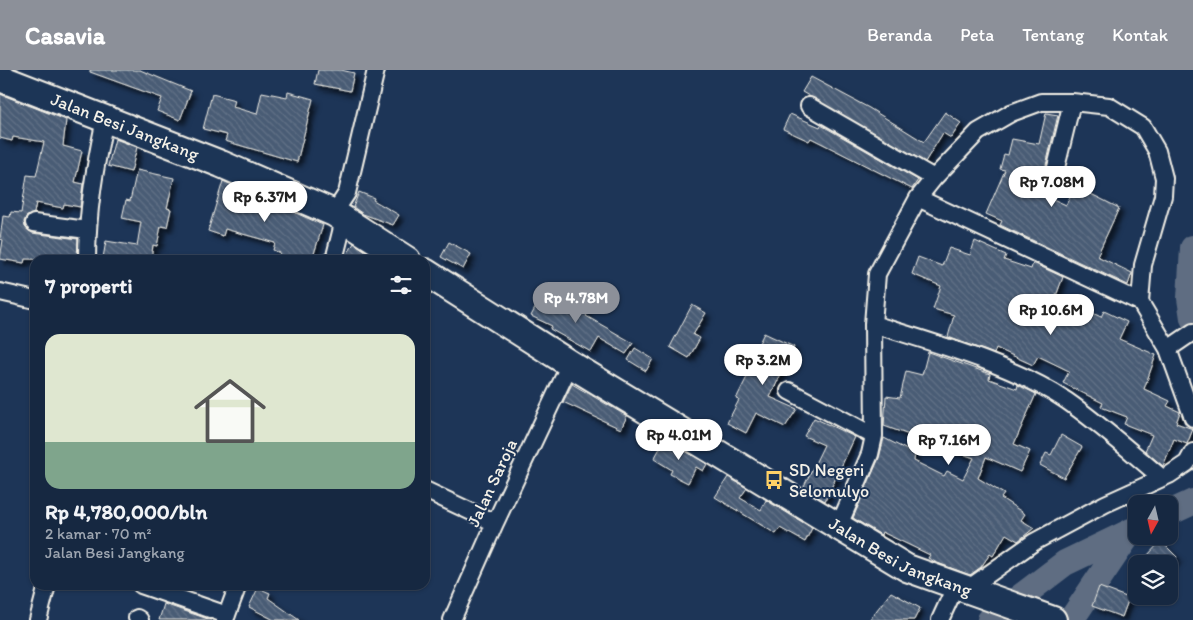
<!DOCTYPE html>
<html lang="id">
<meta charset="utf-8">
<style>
:root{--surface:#162841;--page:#1f3048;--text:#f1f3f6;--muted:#9ea6b1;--line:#35445a;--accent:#8c9099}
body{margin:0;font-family:Itim,sans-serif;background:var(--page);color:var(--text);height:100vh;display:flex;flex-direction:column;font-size:19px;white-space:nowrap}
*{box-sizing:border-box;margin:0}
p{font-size:16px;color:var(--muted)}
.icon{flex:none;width:28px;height:28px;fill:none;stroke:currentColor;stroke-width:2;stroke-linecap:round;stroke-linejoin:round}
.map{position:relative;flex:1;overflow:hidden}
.side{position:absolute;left:30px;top:185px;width:400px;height:335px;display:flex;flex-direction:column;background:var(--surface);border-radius:15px;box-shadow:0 1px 4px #0004,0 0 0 1px var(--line)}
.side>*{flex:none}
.needle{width:32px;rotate:188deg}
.buttons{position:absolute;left:1128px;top:425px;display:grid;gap:10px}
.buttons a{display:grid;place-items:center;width:50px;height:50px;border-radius:10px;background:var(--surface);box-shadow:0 1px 4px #0004,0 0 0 1px var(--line);font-size:25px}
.price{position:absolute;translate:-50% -42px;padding:0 11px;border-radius:18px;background:#fff;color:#222;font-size:16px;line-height:32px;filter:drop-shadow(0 1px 2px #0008)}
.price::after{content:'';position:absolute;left:50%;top:30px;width:15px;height:11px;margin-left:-8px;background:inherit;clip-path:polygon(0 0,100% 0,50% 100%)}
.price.on{background:var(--accent);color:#fff}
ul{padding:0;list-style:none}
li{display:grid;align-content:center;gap:10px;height:265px;padding:0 15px}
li+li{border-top:1px solid var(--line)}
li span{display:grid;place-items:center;height:155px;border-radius:15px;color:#555}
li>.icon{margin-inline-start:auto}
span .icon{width:90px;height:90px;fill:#fffc;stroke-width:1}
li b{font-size:21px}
h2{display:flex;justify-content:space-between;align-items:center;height:60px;padding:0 15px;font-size:21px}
header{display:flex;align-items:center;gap:30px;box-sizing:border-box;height:70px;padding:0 25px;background:var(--accent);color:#fff}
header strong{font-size:24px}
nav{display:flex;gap:28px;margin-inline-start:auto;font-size:18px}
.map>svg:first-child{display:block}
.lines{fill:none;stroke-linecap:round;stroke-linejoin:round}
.river{stroke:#5e6d82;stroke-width:26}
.building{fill:url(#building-back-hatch);stroke:#f4f1e8;filter:url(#shadow)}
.minor-casing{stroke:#f4f1e8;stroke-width:20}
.primary-casing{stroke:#f4f1e8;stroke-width:30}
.minor{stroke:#1d3557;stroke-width:16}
.primary{stroke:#1d3557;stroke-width:26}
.labels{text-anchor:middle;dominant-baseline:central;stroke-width:4;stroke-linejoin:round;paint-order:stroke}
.street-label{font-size:18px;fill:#f4f1e8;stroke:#1d3557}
.poi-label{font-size:18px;fill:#f4f1e8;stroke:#1d3557;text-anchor:start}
</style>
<header>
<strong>Casavia</strong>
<nav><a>Beranda</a><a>Peta</a><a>Tentang</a><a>Kontak</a></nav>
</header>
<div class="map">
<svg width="1193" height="550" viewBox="0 0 1193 550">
<defs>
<pattern id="building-back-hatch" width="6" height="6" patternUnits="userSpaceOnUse" patternTransform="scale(1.25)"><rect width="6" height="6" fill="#485b74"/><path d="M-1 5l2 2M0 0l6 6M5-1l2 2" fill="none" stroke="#637388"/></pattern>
<filter id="shadow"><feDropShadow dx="4.5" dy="4.5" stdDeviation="2.5" flood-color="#0009"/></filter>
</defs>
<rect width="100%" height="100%" fill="#1d3557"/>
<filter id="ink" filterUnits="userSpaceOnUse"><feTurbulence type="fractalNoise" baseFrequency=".02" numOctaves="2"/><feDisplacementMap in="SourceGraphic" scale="10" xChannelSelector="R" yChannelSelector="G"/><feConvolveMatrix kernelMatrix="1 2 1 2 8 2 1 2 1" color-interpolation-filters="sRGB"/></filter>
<g filter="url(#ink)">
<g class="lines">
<path class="river" d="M1193,178L1190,228L1193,248
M1169,443L1193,432
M990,550L1065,493L1136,459
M1071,550L1131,461"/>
</g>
<path class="building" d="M90,0H140L191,21L180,50L157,41L162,28L90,2Z
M318,0H341L354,3L350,21L315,14Z
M811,7L869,38L924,72L945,42L961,53L951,68L943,63L925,92L802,22Z
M262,22L287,27L288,22L313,29L297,92L225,71L227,65L203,59L212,24L235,30L233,37L257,44Z
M0,24L66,50L63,76L82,81L75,112L83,114L80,137L64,134L63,138L36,133L34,143L26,147L24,152L25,157L32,163L78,169L77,190L25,189L24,193L0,189L3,170L0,169L3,146L10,147L11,142L21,143L27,105L36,106L44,72L13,67L12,71L0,68Z
M1046,43L1058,45L1042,112L1044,125L1066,135L1075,116L1119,138L1097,186L1132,203L1128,215L1000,155L1002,151L986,144L1005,100L1000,99L1004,84L1008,85L1012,69L1039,74Z
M790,44L820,57L821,55L918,110L912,119L811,68L809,71L783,59Z
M115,69L137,77L131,102L108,96Z
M137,100L174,108L167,138L171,139L167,157L161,156L157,176L153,175L151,190L103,188L106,171L137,176L141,152L122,148L126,130L130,131Z
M223,111L323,155L312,190H278L280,183L273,180L275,173L225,159L223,166L208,161Z
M359,122L374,128L373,130L399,145L393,155L363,144L353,137Z
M975,171L1006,185L1004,190L1031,199L1033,193L1063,207L1056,226L1101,247L1104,241L1127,252L1119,269L1156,285L1144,319L1170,331L1167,336L1180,342L1176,353L1193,359L1187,374L1174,369L1163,396L1145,381L1152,365L1124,354L1127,347L1101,337L1103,333L1063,313L1069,301L1038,286L1033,295L996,278L994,284L948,267L954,245L933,239L941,216L912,204L918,187L942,196L949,178L970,185Z
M449,172L471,184L463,199L441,187Z
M354,173L379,190H344Z
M545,219L588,243L586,246L633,273L626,284L599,268L591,282L550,259L552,256L531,246Z
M692,235L706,243L693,265L700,268L689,288L670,277Z
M764,263L794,277L770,327L797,339L785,357L756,343L746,363L727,353L739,330L736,329L749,303L745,301Z
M635,278L653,289L646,301L628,290Z
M928,282L990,304L989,309L1017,319L1018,315L1036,324L1014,374L1030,381L1020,402L986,387L978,408L1004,424L1001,428L1025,444L1021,450L1034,458L1018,471L1006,464L993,486L990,484L981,497L970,505L935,492L928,488L930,485L882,462L881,465L853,448L879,388L884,368L915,384L914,391L944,406L947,401L963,409L974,388L884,356L886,326L900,328L906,301L922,305Z
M572,314L627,346L621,359L563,332Z
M814,348L855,367L825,431L803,418L824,375L804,366Z
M1061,365L1082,377L1064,408L1040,395L1046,383L1051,385Z
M665,369L707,394L703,401L696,397L688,413L670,404L672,400L654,389Z
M728,407L747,418L740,428L761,440L766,430L812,458L805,472L780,458L776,464L715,427Z
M1161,471L1177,487L1171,494H1153L1146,487Z
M1099,517L1129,528L1122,547L1092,536Z
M258,518L270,523L268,528L299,550H274L249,537Z
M891,522L920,538L914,550H869Z
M164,534L211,550H159Z"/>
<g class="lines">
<g class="minor-casing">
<path id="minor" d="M809,36L934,108
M1052,114L1072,32
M918,128L1140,232
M334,143L347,123L376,0
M34,153L87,160
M87,190C87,142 95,96 105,49
M334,190L344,150
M0,222L35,230
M873,254C934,273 1014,295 1067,331C1100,354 1131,382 1162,408
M1168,279L1193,262
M789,321L874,366
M425,420L495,453
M839,455L870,384L874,366L873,254L877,204L918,128L934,108L978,62L1011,43L1041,32H1072L1109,36L1143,57L1157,81L1164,108L1163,126L1143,195L1140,232L1168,279L1193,348
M141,515L227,545
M969,518L1034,472L1105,434L1169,405L1187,393L1193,382
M137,548L140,550
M38,550L47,515
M225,550L238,515
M452,550L495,453L570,294
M940,550L956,515"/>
</g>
<g class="primary-casing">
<g id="primary">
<path id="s1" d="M0,8L221,94L334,143L407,190"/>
<path id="s2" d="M425,202L570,294L907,498L1053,550"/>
</g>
</g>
<use href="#minor" class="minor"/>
<use href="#primary" class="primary"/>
</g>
</g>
<defs>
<g id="bus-bare" transform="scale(1.5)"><path d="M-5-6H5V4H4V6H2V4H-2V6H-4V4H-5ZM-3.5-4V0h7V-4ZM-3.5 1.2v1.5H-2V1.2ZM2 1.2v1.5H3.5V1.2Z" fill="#ffd166" stroke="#1d3557" stroke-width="2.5" paint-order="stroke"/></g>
</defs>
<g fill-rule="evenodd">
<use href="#bus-bare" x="774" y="410"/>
</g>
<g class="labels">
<g class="street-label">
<text stroke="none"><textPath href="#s1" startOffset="134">Jalan Besi Jangkang</textPath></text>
<text transform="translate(492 413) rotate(-65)">Jalan Saroja</text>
<text stroke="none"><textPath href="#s2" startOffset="555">Jalan Besi Jangkang</textPath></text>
</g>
<g class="poi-label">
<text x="789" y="400">SD Negeri<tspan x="789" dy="21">Selomulyo</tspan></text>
</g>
</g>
</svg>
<div class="buttons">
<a><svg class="needle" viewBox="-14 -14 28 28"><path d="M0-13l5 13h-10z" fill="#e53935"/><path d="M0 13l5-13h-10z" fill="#9ea6b1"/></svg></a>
<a><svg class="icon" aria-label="layers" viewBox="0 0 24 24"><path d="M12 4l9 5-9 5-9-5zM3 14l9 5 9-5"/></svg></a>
</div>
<b class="price" style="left:1052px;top:138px">Rp 7.08M</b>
<b class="price" style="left:265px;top:153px">Rp 6.37M</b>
<b class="price on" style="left:576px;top:254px">Rp 4.78M</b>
<b class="price" style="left:1051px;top:266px">Rp 10.6M</b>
<b class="price" style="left:763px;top:316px">Rp 3.2M</b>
<b class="price" style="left:679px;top:391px">Rp 4.01M</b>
<b class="price" style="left:949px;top:396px">Rp 7.16M</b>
<section class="side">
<h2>7 properti<svg class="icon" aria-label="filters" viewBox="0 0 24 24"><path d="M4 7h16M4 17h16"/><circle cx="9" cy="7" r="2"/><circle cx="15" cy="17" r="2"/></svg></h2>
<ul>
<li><span style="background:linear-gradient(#dfe7d0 70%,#7fa58c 0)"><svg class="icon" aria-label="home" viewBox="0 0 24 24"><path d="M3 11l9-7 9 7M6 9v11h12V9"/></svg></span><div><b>Rp 4,780,000/bln</b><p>2 kamar · 70 m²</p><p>Jalan Besi Jangkang</p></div></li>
</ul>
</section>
</div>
